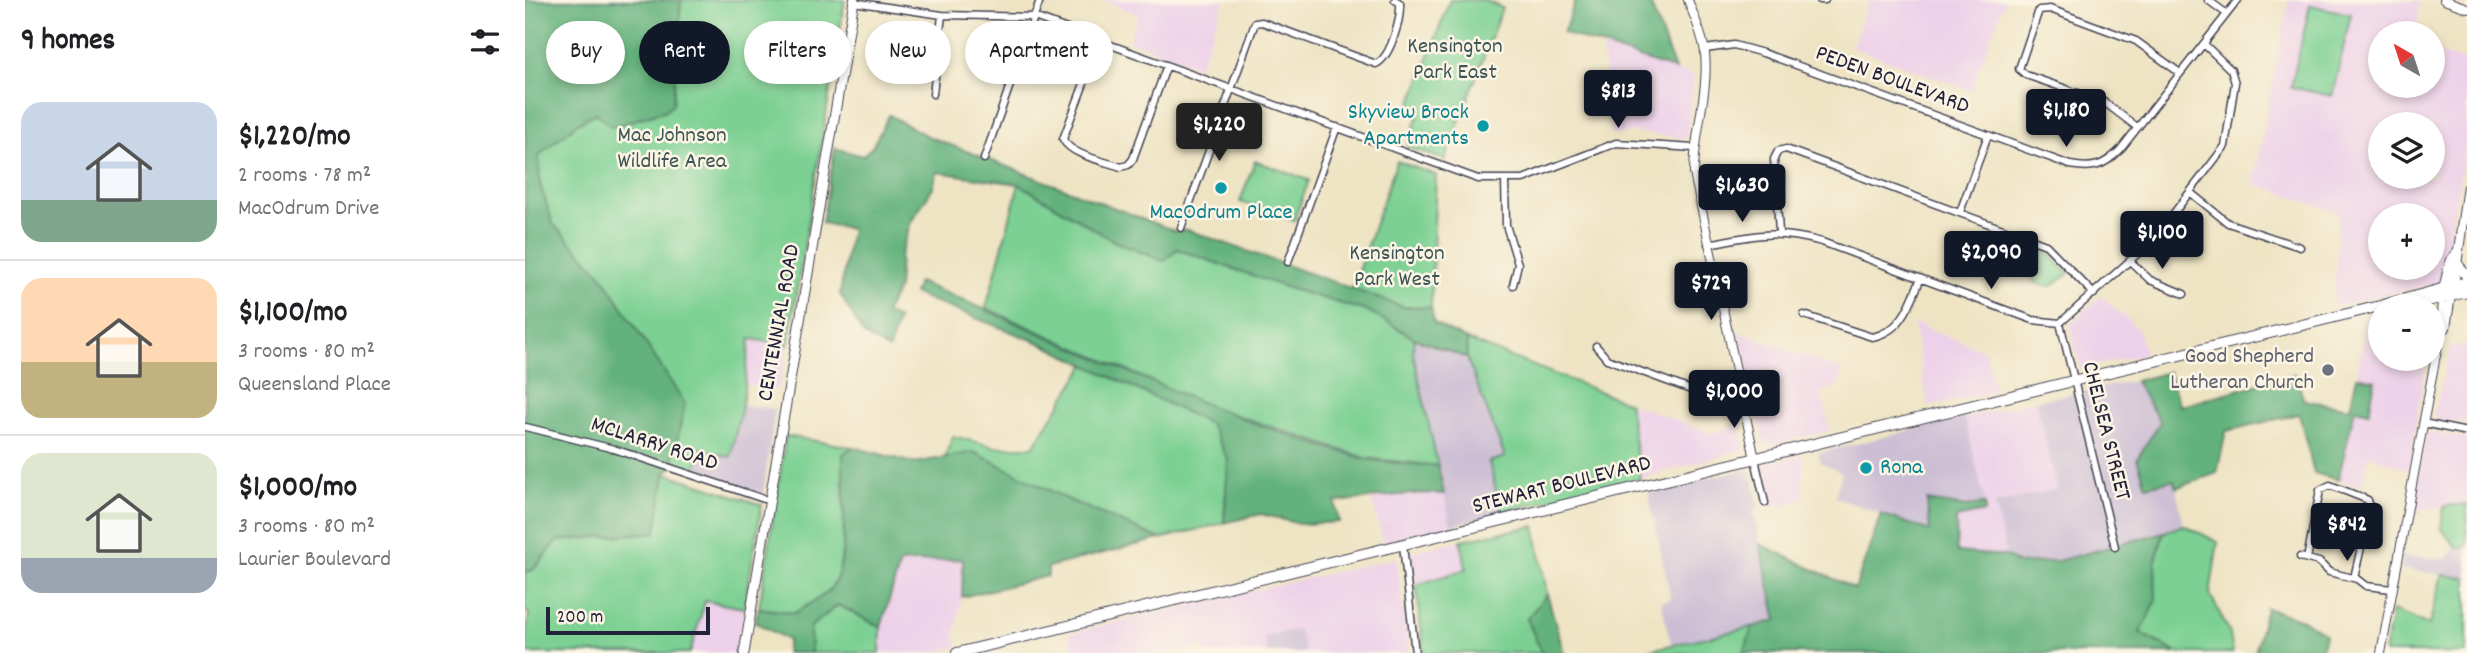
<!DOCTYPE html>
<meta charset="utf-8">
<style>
:root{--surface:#fff;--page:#f6f6f6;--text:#202124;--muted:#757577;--line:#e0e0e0;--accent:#111827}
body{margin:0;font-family:Dekko,sans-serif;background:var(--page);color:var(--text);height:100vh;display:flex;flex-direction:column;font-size:26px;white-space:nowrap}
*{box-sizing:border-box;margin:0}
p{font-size:23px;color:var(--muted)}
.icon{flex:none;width:38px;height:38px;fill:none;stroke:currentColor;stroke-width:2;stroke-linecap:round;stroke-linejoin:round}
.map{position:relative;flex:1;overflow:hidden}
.drawer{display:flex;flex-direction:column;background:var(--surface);width:525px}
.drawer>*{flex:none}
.banner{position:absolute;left:21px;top:21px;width:665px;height:63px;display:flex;gap:14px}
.needle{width:46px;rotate:321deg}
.fabs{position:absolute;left:1843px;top:21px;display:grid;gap:14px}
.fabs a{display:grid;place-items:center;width:77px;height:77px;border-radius:50%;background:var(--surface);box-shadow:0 4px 10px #0003;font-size:35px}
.scale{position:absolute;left:21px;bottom:18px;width:164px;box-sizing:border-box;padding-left:7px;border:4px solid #22223b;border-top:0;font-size:19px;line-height:24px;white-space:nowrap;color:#22223b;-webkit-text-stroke:5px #fcf5e5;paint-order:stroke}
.price{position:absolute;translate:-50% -60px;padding:0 16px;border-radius:7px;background:var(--accent);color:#fff;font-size:23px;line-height:46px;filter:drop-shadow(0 2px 4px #0008)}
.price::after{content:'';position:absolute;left:50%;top:42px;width:21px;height:16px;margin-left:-10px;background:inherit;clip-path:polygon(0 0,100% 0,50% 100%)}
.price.current{background:#222;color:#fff}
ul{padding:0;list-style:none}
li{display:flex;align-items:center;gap:21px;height:175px;padding:0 21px}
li+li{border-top:2px solid var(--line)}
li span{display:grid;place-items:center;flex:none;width:196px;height:140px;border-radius:21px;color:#555}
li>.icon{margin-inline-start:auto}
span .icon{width:84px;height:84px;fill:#fffc;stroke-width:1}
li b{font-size:30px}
h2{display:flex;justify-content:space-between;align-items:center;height:84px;padding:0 21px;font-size:30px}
.tag{padding:0 24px;border-radius:32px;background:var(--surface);box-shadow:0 4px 10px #0003;font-size:24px;line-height:63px}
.tag.current{background:var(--accent);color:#fff}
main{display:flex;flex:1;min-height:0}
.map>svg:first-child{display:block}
.built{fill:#edd0e9;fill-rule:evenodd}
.industrial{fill:#ccbed4}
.green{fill:#7bd093;stroke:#4e7967;stroke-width:2}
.forest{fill:#64b27d;stroke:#436a5c;stroke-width:2}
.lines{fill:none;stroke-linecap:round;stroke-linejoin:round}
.minor-casing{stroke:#413f50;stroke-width:9}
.tertiary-casing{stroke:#413f50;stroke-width:10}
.secondary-casing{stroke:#413f50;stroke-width:11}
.primary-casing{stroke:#413f50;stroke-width:12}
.minor{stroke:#fff;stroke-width:6}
.tertiary{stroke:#fff;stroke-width:8}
.secondary{stroke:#fff;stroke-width:9}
.primary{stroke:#fff;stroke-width:10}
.culture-dot{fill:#0f9aa8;stroke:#fcf5e5;stroke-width:2.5}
.worship-dot{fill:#6b7280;stroke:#fcf5e5;stroke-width:2.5}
.labels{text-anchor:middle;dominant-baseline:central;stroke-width:5;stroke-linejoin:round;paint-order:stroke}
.park-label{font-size:23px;fill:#3d5655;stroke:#fcf5e5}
.street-label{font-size:23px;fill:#22223b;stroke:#fcf5e5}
.culture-label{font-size:23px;fill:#0d838f;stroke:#fcf5e5;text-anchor:end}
.worship-label{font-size:23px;fill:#5b616d;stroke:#fcf5e5;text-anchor:end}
</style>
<main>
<section class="drawer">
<h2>9 homes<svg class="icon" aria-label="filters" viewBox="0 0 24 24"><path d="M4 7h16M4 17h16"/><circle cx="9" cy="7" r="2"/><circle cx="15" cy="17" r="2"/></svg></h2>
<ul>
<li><span style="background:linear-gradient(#c9d6e8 70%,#7fa58c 0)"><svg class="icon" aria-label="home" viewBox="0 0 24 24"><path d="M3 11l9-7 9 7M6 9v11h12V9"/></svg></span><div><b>$1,220/mo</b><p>2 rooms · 78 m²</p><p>MacOdrum Drive</p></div></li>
<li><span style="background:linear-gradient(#ffd9b3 60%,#c2b280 0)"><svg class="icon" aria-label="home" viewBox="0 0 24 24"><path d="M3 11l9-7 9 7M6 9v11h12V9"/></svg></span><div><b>$1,100/mo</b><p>3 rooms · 80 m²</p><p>Queensland Place</p></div></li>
<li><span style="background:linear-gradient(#dfe7d0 75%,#9aa5b1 0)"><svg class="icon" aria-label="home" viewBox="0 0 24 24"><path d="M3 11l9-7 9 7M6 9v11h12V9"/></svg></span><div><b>$1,000/mo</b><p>3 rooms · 80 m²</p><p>Laurier Boulevard</p></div></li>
</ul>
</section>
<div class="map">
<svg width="1942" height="653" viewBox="0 0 1942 653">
<rect width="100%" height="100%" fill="#fcf5e5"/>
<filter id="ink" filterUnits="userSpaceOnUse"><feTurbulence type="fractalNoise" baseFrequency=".0143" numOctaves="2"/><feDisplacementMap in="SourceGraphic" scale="14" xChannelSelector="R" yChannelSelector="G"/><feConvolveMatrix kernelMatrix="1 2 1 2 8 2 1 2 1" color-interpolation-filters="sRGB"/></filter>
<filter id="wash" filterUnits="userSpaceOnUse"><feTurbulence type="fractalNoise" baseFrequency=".00686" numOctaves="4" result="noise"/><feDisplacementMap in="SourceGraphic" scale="28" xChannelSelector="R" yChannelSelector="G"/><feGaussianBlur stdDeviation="1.57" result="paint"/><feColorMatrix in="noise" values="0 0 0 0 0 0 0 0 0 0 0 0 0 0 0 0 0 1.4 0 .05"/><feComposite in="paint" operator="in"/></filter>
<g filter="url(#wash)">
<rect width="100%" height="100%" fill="#eee4c4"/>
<path class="built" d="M576,0H700L674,67L604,41L613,14Z
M1344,0H1480L1446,91L1327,47Z
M1764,0L1895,1L1891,33H1855V86H1908V52L1942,61V140L1915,282L1809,307L1814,213L1728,183ZM1855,124H1908V177H1855ZM1855,215H1908V268H1855Z
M1077,47L1169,76L1161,139L1109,132L1086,135Z
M1576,296L1614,330L1620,354L1555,369L1545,324Z
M1855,315V359H1901L1884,470L1844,455L1836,487L1813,480L1830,408L1844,411L1850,381L1832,376L1840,319Z
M1388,323L1460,351L1470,391L1403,407Z
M1213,331L1318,371L1312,387L1296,392L1305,431L1246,445L1239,442Z
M225,339L263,345L253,390L219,384Z
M1942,344V423L1912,420L1909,413L1926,347Z
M1510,401L1533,489L1470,504L1481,556L1432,552L1431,518L1460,512L1440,417Z
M1104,403L1186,433L1214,424L1220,449L1115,479Z
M1902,432L1942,438V504L1887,511Z
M1278,455V499L1250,507L1238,464Z
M887,491L919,494L926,526L858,543L847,500Z
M936,540L941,569L891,585L886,552Z
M871,558L885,653H780L774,630L740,637L743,653H681L679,646L648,653H549L544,633Z
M439,559L437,597L430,633L433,647L401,653H355L356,627L375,563Z
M180,600L219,608L211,653H165Z"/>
<path class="industrial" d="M889,338L942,358L980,457L964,462L976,512L926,526L888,353Z
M1610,381L1635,422L1626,439L1621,485L1649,479L1659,525L1533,561L1494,564L1481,556L1470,504L1533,489L1510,401Z
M217,406L250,409L238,494L170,471L176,448L205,457Z
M1440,417L1460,504L1441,507L1403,501L1406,532L1310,497L1317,473L1295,462L1294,453Z
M1222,469L1226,471L1234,509L1228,511L1252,621L1147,647L1136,602L1146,599L1123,492Z
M1942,546V578L1876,569L1878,557L1921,559L1931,547Z
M774,629L780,653H743L739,637Z"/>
<path class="green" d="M0,0H320L263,345L225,339L217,406L205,457L176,448L170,471L0,426Z
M925,0H959L977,8L920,160L882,147L893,116L883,112Z
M1785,5L1826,14L1807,96L1766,87Z
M730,161L784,180L769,221L715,202Z
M872,161L911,175L906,307H878L826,291Z
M494,184L591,242L639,261L652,249L766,289L845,312L889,338L888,353L913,466L841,458L680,405L461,308Z
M1517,248L1544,273C1530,285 1524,292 1507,280Z
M942,340L1104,403L1115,479L976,512L964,462L980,457L942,358Z
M561,364L685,424L703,460L699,523L635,539L544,500L420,457L428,436L470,447H508Z
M261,436L328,447L318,454C317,486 325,564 306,588C298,598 281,606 270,613L234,608Z
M140,473L237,505L219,608L180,601L165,653H0L4,613L0,612V572L9,569L32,541L130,532Z
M1942,504V546L1931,547L1916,528L1919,506Z
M1659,525L1693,542L1685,594L1705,634L1708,653H1652L1615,633L1630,601V563L1639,532Z
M1010,526L1022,594L1002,619L1017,653H899L891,585L941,569L936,540Z
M1917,575L1942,578V653H1859L1867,611L1904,625Z
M313,605L356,627L355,653H286L285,627Z
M1227,627L1219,653H1120V651Z"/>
<path class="forest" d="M0,0H156L148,104L141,110L87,127L71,113L53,123L14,155L15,184L28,224L77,275L160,404L146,468L140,473L131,532L32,541L8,570L0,572Z
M1051,0H1124L1150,70L1038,33Z
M364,115L402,136L650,231L663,230L878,307H906L909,323L942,340V358L889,338L845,312L766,289L652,249L639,261L591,242L494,184L412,172L408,187L386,222L375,256L373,288L360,313L373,319L364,350L338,334L315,294L326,229L297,223L310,148L337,156L347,147Z
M393,282C541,340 684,416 838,458C862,464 889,463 913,466L919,494C882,491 847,499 810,502L814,522L775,524L736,514L699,523L703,460L685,424L515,343L389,294Z
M1643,372L1655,406L1770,374L1779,400L1825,408L1832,376L1850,380L1844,412L1830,409L1813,480L1789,473L1774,414L1701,431L1692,473L1651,488L1648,480L1621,486L1612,459L1635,422L1610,381Z
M328,447L389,463L449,452L544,500L635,539L523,567V576L437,597L438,559L375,563L356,627L313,605L285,627L286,653H261L263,640L230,622L234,608L270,613C280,606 298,598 306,588C326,564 317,486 318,454Z
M1402,501L1441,507L1460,504V512L1431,518L1432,552L1481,556L1494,564L1533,561L1639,532L1630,563L1631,601L1615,633L1652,653H1219L1227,627L1252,620L1235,544L1330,589L1356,514L1405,531Z
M1022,594L1039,653H1017L1002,619Z
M1741,608L1778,620L1800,634L1796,653H1730Z"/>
</g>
<g filter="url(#ink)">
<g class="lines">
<g class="minor-casing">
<path id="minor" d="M1295,0H1300
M1683,0L1702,14
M328,2L417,15L509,17L953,179H998L1091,143L1169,148
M575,41L538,139C545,155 579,161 596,167L603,165L608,159L642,65
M1180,49L1209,45L1238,53L1545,165C1567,169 1578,167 1595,150L1713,0
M408,94L417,15
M1612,127L1579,102L1501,75L1494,69L1514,10L1525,9L1611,41L1655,73
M459,159L515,0
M980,181L981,225L993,264L988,285
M1666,193L1703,223L1775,247
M1435,212L1463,135
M656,228L730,23L737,22L851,64C866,57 876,19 875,3L870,0
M1254,232L1249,159L1253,151L1261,149L1521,245L1569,294
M1183,244C1232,235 1248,229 1297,242L1508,320L1535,323L1629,239L1700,146L1710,83L1706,70L1679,44
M763,262L812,127
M1606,262L1625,280L1659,294
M1279,315L1347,337C1377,331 1385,305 1395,280
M1535,323L1590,547
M1071,346L1082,359L1185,397L1217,394
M1898,423L1942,432
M1,427L89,449L245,501
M1230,459L1240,503
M878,545L890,653
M1775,557L1794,562L1804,572L1832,579L1841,586L1867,589
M1782,559L1795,490L1805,485L1843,500L1845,508L1829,578"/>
</g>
<g class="tertiary-casing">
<path id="tertiary" d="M1163,0C1169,17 1178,35 1180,53C1184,93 1169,133 1169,173L1230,459
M1919,0L1942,8
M1915,333L1921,328L1926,296
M1856,653L1915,333L1917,297"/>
</g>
<g class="secondary-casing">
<path id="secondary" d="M1928,290L1942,189
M1918,292L1925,261L1931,254
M219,653L329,0"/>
</g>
<g class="primary-casing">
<path id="primary" d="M1933,265L1942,276
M1881,300L1888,304L1942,292
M1855,306L1942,282
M432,653L1855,306"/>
</g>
<use href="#minor" class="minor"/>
<use href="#tertiary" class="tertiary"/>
<use href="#secondary" class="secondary"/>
<use href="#primary" class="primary"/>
</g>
</g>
<g class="culture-dot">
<circle cx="958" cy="126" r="7"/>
<circle cx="696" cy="188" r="7"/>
<circle cx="1341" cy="468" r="7"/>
</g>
<circle class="worship-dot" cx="1803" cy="370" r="7"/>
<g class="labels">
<g class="park-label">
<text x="930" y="47">Kensington<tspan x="930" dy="26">Park East</tspan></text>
<text x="147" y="136">Mac Johnson<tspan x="147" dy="26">Wildlife Area</tspan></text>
<text x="872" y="254">Kensington<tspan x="872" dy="26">Park West</tspan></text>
</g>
<g class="street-label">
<text transform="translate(1367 81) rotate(20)">PEDEN BOULEVARD</text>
<text transform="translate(255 323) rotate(-80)">CENTENNIAL ROAD</text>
<text transform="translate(1580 431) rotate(76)">CHELSEA STREET</text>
<text transform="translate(129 445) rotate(18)">MCLARRY ROAD</text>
<text transform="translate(1037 486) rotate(-14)">STEWART BOULEVARD</text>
</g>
<g class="culture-label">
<text x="944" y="113">Skyview Brock<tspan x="944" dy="26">Apartments</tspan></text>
<text x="696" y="213" text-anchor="middle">MacOdrum Place</text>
<text x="1355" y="468" text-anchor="start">Rona</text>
</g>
<g class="worship-label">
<text x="1789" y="357">Good Shepherd<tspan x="1789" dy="26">Lutheran Church</tspan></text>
</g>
</g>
</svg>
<div class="fabs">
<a><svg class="needle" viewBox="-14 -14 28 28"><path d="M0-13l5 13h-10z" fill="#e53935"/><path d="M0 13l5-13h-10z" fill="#757577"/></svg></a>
<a><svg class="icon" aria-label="layers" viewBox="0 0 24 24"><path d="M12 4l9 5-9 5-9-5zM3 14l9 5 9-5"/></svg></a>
<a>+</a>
<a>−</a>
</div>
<div class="scale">200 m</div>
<b class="price" style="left:1093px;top:130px">$813</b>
<b class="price" style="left:1541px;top:149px">$1,180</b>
<b class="price current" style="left:694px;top:163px">$1,220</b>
<b class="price" style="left:1217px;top:224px">$1,630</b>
<b class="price" style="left:1637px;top:271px">$1,100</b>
<b class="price" style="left:1466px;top:291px">$2,090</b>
<b class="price" style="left:1186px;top:322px">$729</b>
<b class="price" style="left:1209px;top:430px">$1,000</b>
<b class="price" style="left:1822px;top:563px">$842</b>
<div class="banner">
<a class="tag">Buy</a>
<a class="tag current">Rent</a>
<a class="tag">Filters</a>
<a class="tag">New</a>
<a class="tag">Apartment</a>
</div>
</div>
</main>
